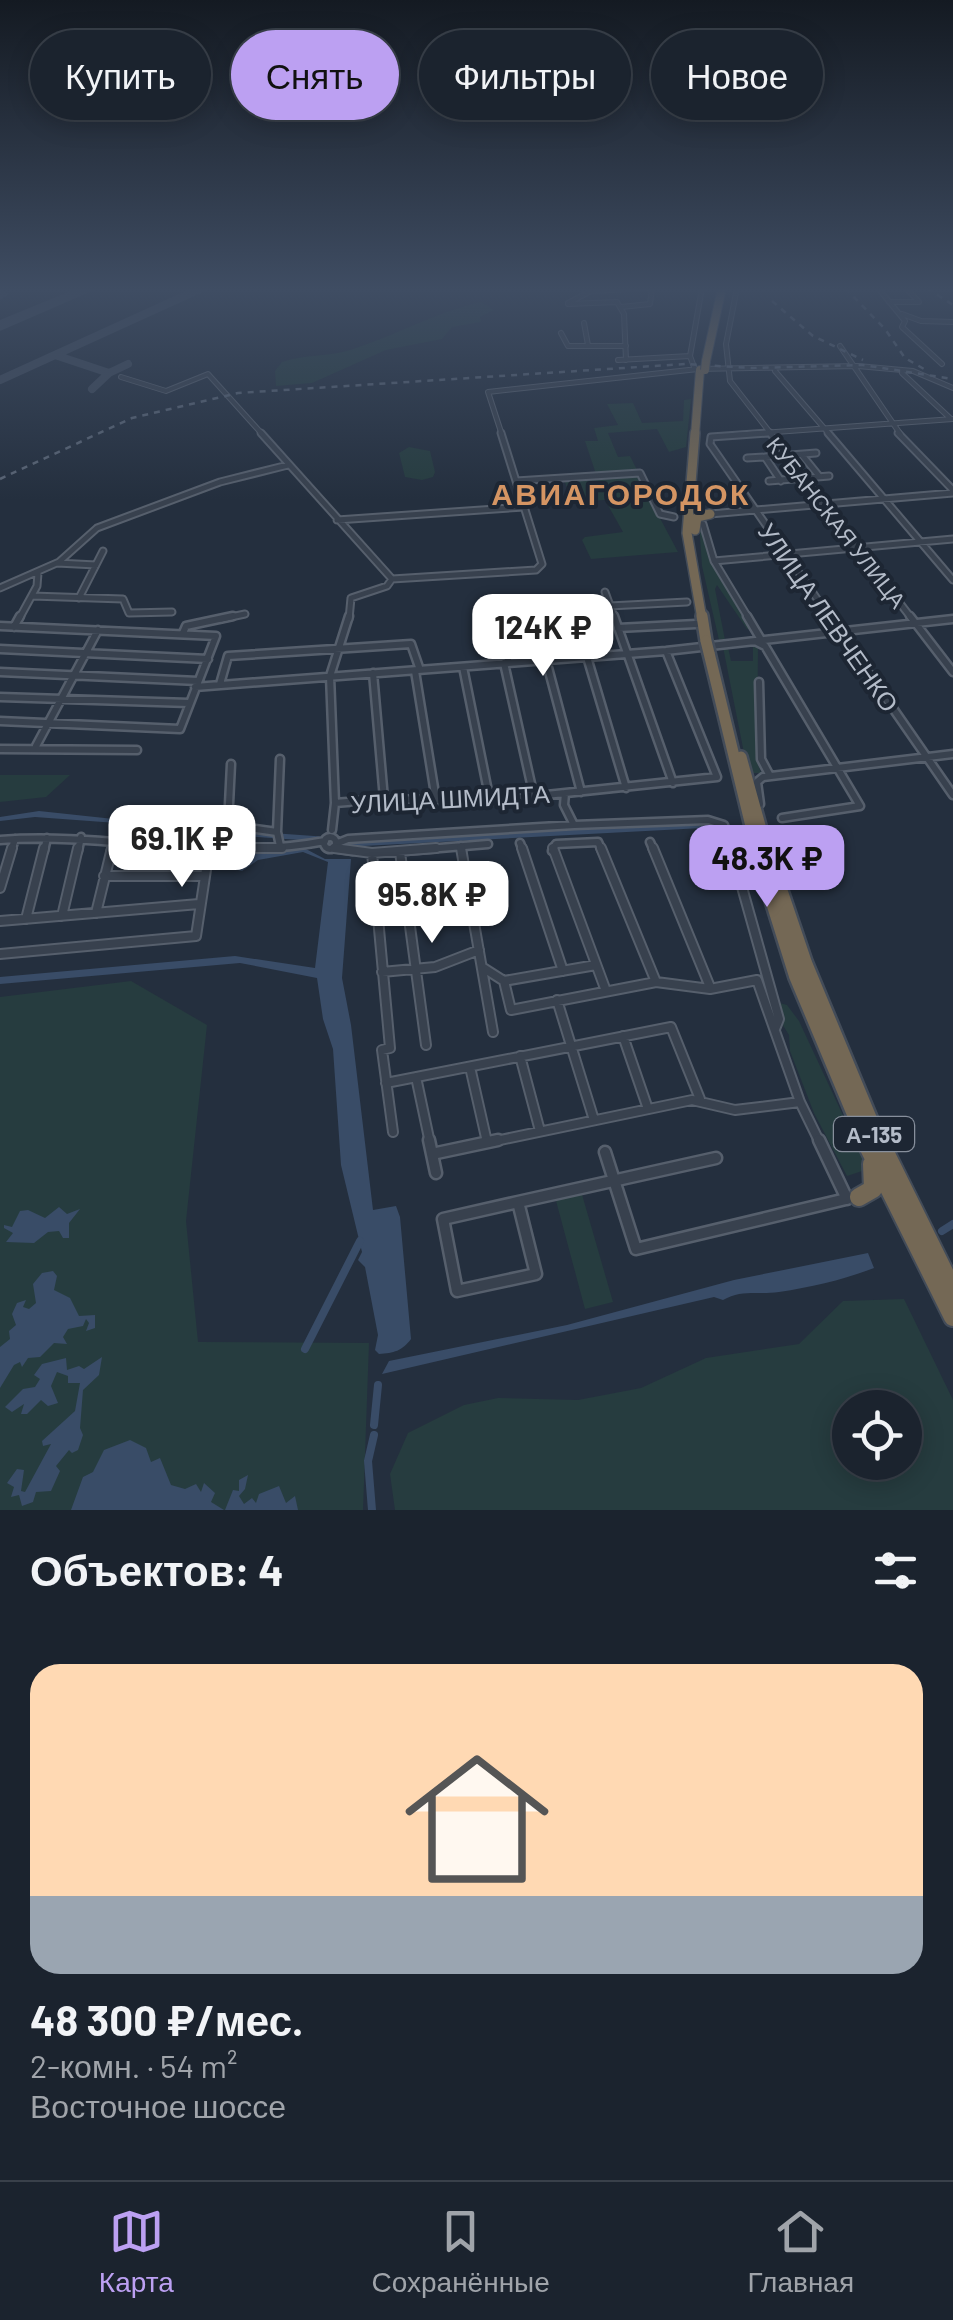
<!DOCTYPE html>
<html lang="ru">
<meta charset="utf-8">
<style>
:root{--surface:#1b232e;--page:#242b36;--text:#f1f3f6;--muted:#a0a4aa;--line:#39404a;--accent:#bca0f2}
body{margin:0;font-family:Barlow,sans-serif;background:var(--page);color:var(--text);height:100vh;display:flex;flex-direction:column;font-size:38px;white-space:nowrap}
*{box-sizing:border-box;margin:0}
p{font-size:32px;color:var(--muted)}
.icon{flex:none;width:55px;height:55px;fill:none;stroke:currentColor;stroke-width:2;stroke-linecap:round;stroke-linejoin:round}
.map{position:relative;height:1510px;overflow:hidden}
.panel{display:flex;flex-direction:column;background:var(--surface);flex:1}
.panel>*{flex:none}
.banner{position:absolute;left:30px;top:30px;width:895px;height:90px;display:flex;gap:20px}
.controls{position:absolute;left:832px;top:1390px;display:grid;gap:20px}
.controls a{display:grid;place-items:center;width:90px;height:90px;border-radius:50%;background:var(--surface);box-shadow:0 5px 25px #0003,0 0 0 2px var(--line);font-size:50px}
.price{position:absolute;translate:-50% -85px;padding:0 22px;border-radius:20px;background:#fff;color:#222;font-size:32px;line-height:65px;filter:drop-shadow(0 2px 5px #0008)}
.price::after{content:'';position:absolute;left:50%;top:60px;width:30px;height:22px;margin-left:-15px;background:inherit;clip-path:polygon(0 0,100% 0,50% 100%)}
.price.on{background:var(--accent);color:#111}
ul{padding:0;list-style:none}
li{display:grid;align-content:center;gap:20px;height:530px;padding:0 30px}
li span{display:grid;place-items:center;height:310px;border-radius:30px;color:#555}
li>.icon{margin-inline-start:auto}
span .icon{width:180px;height:180px;fill:#fffc;stroke-width:1}
li b{font-size:42px}
h2{display:flex;justify-content:space-between;align-items:center;height:120px;padding:0 30px;font-size:42px}
.tag{padding:0 35px;border-radius:45px;background:var(--surface);box-shadow:0 5px 25px #0003,0 0 0 2px var(--line);font-size:35px;line-height:90px}
.tag.on{background:var(--accent);color:#111}
.tab-bar{display:flex;justify-content:space-around;align-items:center;height:140px;border-top:2px solid var(--line);background:var(--surface);font-size:28px;color:var(--muted)}
.tab-bar a{display:grid;justify-items:center;gap:5px}
.tab-bar .on{color:var(--accent)}
.map>svg:first-child{display:block}
.green{fill:#263c3f;fill-rule:evenodd}
.water{fill:#394c67}
.lines{fill:none;stroke-linecap:round;stroke-linejoin:round}
.canal-far1{stroke:#394c67;stroke-width:5}
.canal{stroke:#394c67;stroke-width:8}
.taxiway{stroke:#3f4a5a;stroke-width:8}
.runway{fill:#3f4a5a;fill-rule:evenodd}
.minor-far4-casing{stroke:#565f6c;stroke-width:6}
.minor-far3-casing{stroke:#565f6c;stroke-width:9}
.minor-far2-casing{stroke:#565f6c;stroke-width:11}
.minor-far1-casing{stroke:#565f6c;stroke-width:12}
.minor-casing{stroke:#565f6c;stroke-width:15}
.highway-far4-casing{stroke:#434c59;stroke-width:10}
.highway-far3-casing{stroke:#434c59;stroke-width:12}
.highway-far2-casing{stroke:#434c59;stroke-width:16}
.highway-far1-casing{stroke:#434c59;stroke-width:19}
.highway-casing{stroke:#434c59;stroke-width:22}
.minor-far4{stroke:#38414e;stroke-width:4}
.minor-far3{stroke:#38414e;stroke-width:5}
.minor-far2{stroke:#38414e;stroke-width:6}
.minor-far1{stroke:#38414e;stroke-width:8}
.minor{stroke:#38414e;stroke-width:10}
.highway-far4{stroke:#746855;stroke-width:8}
.highway-far3{stroke:#746855;stroke-width:9}
.highway-far2{stroke:#746855;stroke-width:11}
.highway-far1{stroke:#746855;stroke-width:14}
.highway{stroke:#746855;stroke-width:18}
.rail{stroke:#5a6575;stroke-width:2.5;stroke-dasharray:6 6;stroke-linecap:butt}
.highway-bridge-far1-casing{stroke:#434c59;stroke-width:10;stroke-linecap:butt}
.highway-bridge-casing{stroke:#434c59;stroke-width:16;stroke-linecap:butt}
.highway-bridge-far1{stroke:#746855;stroke-width:8}
.highway-bridge{stroke:#746855;stroke-width:11}
.labels{text-anchor:middle;dominant-baseline:central;stroke-width:8;stroke-linejoin:round;paint-order:stroke}
.far-street-label{font-size:22px;fill:#b4bcc9;stroke:#1d2633}
.shield{fill:#1d2633;stroke:#878f9c;stroke-width:2.5}
.shield-label{font-size:22px;font-weight:bold;fill:#b4bcc9}
.street-label{font-size:25px;fill:#b4bcc9;stroke:#1d2633}
.far-district-label{font-size:30px;font-weight:bold;letter-spacing:2.5px;fill:#d59563;stroke:#1d2633}
</style>
<div class="map">
<svg width="953" height="1510" viewBox="0 0 953 1510">
<rect width="100%" height="100%" fill="#242f3e"/>
<path class="green" d="M481,302L494,310L480,317L481,322L452,327L442,339L386,350L312,383L276,386L275,371L282,362C305,354 327,357 350,350C395,336 435,312 481,302Z
M691,399L686,447L669,452L657,429L608,433L618,457L630,456L638,472L596,474L585,441H598L594,428L618,425L607,404L633,403L642,423L683,421L684,400Z
M409,447L430,451L435,472L433,477L422,480L405,477L399,453Z
M637,475L678,552L591,559L582,540L585,537L623,532L605,500L573,502L564,480Z
M702,520L713,564L754,630L747,629L717,585L715,589L725,640H719L702,566L699,521Z
M753,646H758L757,761L761,773H748L723,647H728L731,661H753Z
M0,775H70L46,797L0,802Z
M131,981L207,1025L186,1221L198,1342L369,1343L363,1510H0V997Z
M776,1002L787,1005L799,1021L868,1169L847,1176L814,1113L790,1051L789,1035L771,1006Z
M581,1191L613,1302L585,1309L555,1197Z
M904,1299L953,1400V1510H395L390,1474L408,1433L464,1405L498,1398L578,1400L641,1388L706,1358L799,1344L843,1301ZM850,1408H905V1462H850Z"/>
<path class="water" d="M39,811L226,831L35,817L0,821V817Z
M304,848L325,859H351L342,978L351,1025L373,1210L396,1206L400,1217L411,1339C402,1351 394,1353 379,1354L375,1350L378,1335L365,1267L358,1260L362,1252L341,1165L333,1049L323,1019L317,978L240,963L0,984V977L235,956L315,968L328,862L303,852L258,860L242,871L234,869L235,858C254,849 283,855 304,848Z
M59,1207L67,1214L80,1209L69,1223V1238H63L59,1231L48,1232L34,1243L6,1242L13,1233L4,1228V1225L12,1227L20,1211L28,1210L45,1218Z
M868,1253L874,1268C843,1280 812,1287 779,1292C758,1295 742,1289 723,1300L714,1297L382,1374L389,1361L567,1325L734,1280Z
M53,1271L57,1276L54,1290L70,1298L79,1316L95,1315V1328L86,1331L89,1323L86,1319L83,1326L68,1329L63,1337L67,1344L54,1343L40,1357L28,1358L22,1367L20,1362L14,1365L0,1388V1347L10,1339L9,1331L16,1325L12,1314L17,1303L26,1300L23,1307L29,1309L36,1303L33,1284L42,1273Z
M102,1357L99,1375L83,1390L80,1428L83,1435L78,1450L72,1453L69,1450L56,1466L60,1471L51,1491L36,1492L33,1502L22,1506L19,1495L11,1497L14,1487L7,1483L17,1469L24,1470L21,1491L25,1492L51,1444L43,1446L42,1441L75,1411L80,1383H68V1376L57,1372L51,1386L58,1403L48,1406L41,1400L27,1414H21L24,1404L12,1412L5,1407L23,1389L35,1387L40,1379L34,1375L42,1364L66,1358L67,1370L79,1366L84,1369Z
M130,1440L146,1448L151,1462L160,1458L171,1485L185,1489L196,1484L201,1492L204,1483L215,1493L211,1502L224,1510H71L83,1477L93,1472L104,1450Z
M248,1475L245,1489L239,1496L244,1504L252,1498L256,1503L259,1494L279,1486L286,1503L295,1496L298,1510H225L233,1490L239,1491V1480Z"/>
<g class="lines">
<path class="canal-far1" d="M222,832L321,839
M342,841L353,844L712,825"/>
<path class="canal" d="M942,1231L953,1224
M305,1349L360,1241
M374,1425L378,1385
M372,1510L368,1461L374,1435"/>
<path class="taxiway" d="M55,355L109,373L92,389
M109,373L128,364
M0,380L202,288"/>
<path class="runway" d="M78,288H99L0,331V320Z
M0,290L9,294L0,300Z"/>
<g class="minor-far4-casing">
<path id="minor-far4" d="M737,288L726,344L730,381L772,435
M878,288L905,321L902,327L942,364
M889,302H919L906,288
M568,303L591,291L651,288
M568,304L617,302L624,314L626,360
M621,307L650,304L652,288
M902,314L921,321L953,322
M584,323L588,345
M561,333L568,346H626
M840,346L901,435
M618,360L690,356
M694,367L690,356L702,288
M775,371L830,435
M902,373L951,419
M121,377L166,391L208,374L263,435
M502,435L488,392L698,369L858,366L913,371L953,388
M734,435L953,419"/>
</g>
<g class="minor-far3-casing">
<path id="minor-far3" d="M261,433L392,579L536,570L542,564L516,481L640,473L660,514L674,517
M501,433L516,481
M768,433L711,437L710,444L831,619
M770,433L912,619
M828,433L953,580
M898,433L953,490
M802,455L819,476
M747,458L765,457
M769,481L829,476
M781,481L765,457L816,453
M710,514L953,493
M337,520L524,507
M703,524L714,561L749,619
M714,561L953,539
M57,563L96,565
M0,588L59,562L97,528L220,482L288,465
M605,592L615,619
M32,596L123,599L129,613L172,612
M79,598L103,551
M609,606L687,602
M19,619L37,586L38,573
M221,619L245,614
M349,619L351,598L387,586L392,579"/>
</g>
<g class="minor-far2-casing">
<path id="minor-far2" d="M614,616L673,783
M747,616L763,643
M829,616L953,795
M910,616L953,672
M0,626L216,636L180,729L0,721
M14,627L20,616
M618,628L696,624
M183,633L186,626L233,616
M500,635L509,663
M757,642L765,646L860,806L782,818
M0,649L208,659
M587,657L626,788
M546,660L581,792
M504,663L534,797
M463,667L490,801
M415,671L436,800
M0,672L198,681
M373,673L384,799
M759,682L761,759L770,776
M220,684L228,656L411,644L420,670
M195,687L666,651L953,619
M0,697L189,703
M36,746L98,630
M0,749L137,750
M280,759L277,832L280,846
M565,793L564,805L574,825L708,820L724,825L731,851
M335,803L384,799L490,801L717,777L666,651
M760,804L757,782L763,777L953,754
M178,818L277,832
M228,824L231,764
M332,830L335,803L330,676L349,616
M324 843a6 6 0 1 1 12 0a6 6 0 1 1-12 0Z
M0,840C109,832 217,862 325,841
M650,842L654,851
M338,843L348,839L574,825
M520,843L523,851
M461,846L462,851
M334,848L353,851
M11,851L15,839
M44,851L47,838
M78,851L81,837
M111,851L114,840
M404,851L488,844
M552,851L556,844L598,842L602,851"/>
</g>
<g class="minor-far1-casing">
<path id="minor-far1" d="M202,848H282
M334,848L372,853L436,848
M461,848L493,1032
M522,848L563,971
M553,848L606,991
M601,848L656,982
M653,848L710,987
M731,848L779,1019L775,1029
M400,852L426,1045
M372,853L390,1048L382,1050L393,1132
M104,876H203
M0,888L12,848
M96,913L112,848
M62,916L78,848
M26,919L44,848
M0,921L199,904
M0,954L196,936L209,850
M482,967L504,981L511,1010L656,982L710,989L757,980L800,1102L820,1143
M382,972L435,967L479,950
M504,981L596,965
M557,1000L594,1120
M623,1036L648,1109
M520,1056L540,1131
M470,1067L487,1142
M416,1077L430,1143
M386,1083L671,1027L700,1099
M486,1143L692,1100L735,1110L800,1102"/>
</g>
<g class="minor-casing">
<path id="minor" d="M429,1140L436,1173
M819,1140L847,1199
M605,1152L636,1249L846,1199
M432,1154L498,1140
M518,1202L536,1274L457,1291L443,1219Z
M518,1202L716,1158"/>
</g>
<g class="highway-far4-casing">
<path id="highway-far4" d="M706,361L722,288
M695,435L700,370"/>
</g>
<g class="highway-far3-casing">
<path id="highway-far3" d="M695,433L687,533L702,619
M695,530L697,517L710,514"/>
</g>
<g class="highway-far2-casing">
<path id="highway-far2" d="M702,616L706,641
M709,653L757,851
M741,757L767,851"/>
</g>
<g class="highway-far1-casing">
<path id="highway-far1" d="M756,848L796,976L866,1143
M766,848L805,963L880,1143"/>
</g>
<g class="highway-casing">
<path id="highway" d="M865,1140L953,1317
M879,1140L953,1290
M859,1197L873,1189L872,1164"/>
</g>
<use href="#minor-far4" class="minor-far4"/>
<use href="#minor-far3" class="minor-far3"/>
<use href="#minor-far2" class="minor-far2"/>
<use href="#minor-far1" class="minor-far1"/>
<use href="#minor" class="minor"/>
<use href="#highway-far4" class="highway-far4"/>
<use href="#highway-far3" class="highway-far3"/>
<use href="#highway-far2" class="highway-far2"/>
<use href="#highway-far1" class="highway-far1"/>
<use href="#highway" class="highway"/>
<path class="rail" d="M845,288L885,329L905,358L924,369
M927,288L953,305
M772,301L813,336L863,360
M0,479L132,418L238,393L685,364L752,368L863,365L953,379"/>
<g class="highway-bridge-far1-casing">
<path id="highway-bridge-far1" d="M705,370L706,361"/>
</g>
<g class="highway-bridge-casing">
<path id="highway-bridge" d="M706,641L709,653"/>
</g>
<use href="#highway-bridge-far1" class="highway-bridge-far1"/>
<use href="#highway-bridge" class="highway-bridge"/>
</g>
<linearGradient id="sky" x2="0" y2="1"><stop stop-color="#141a22"/><stop offset="0.58" stop-color="#3f4d63"/><stop offset="1" stop-color="#3f4d63" stop-opacity="0"/></linearGradient>
<rect width="953" height="500" fill="url(#sky)"/>
<g class="labels">
<g class="far-street-label">
<text transform="translate(837 522) rotate(52)">КУБАНСКАЯ УЛИЦА</text>
</g>
<rect class="shield" x="834" y="1117" width="80" height="34" rx="8"/>
<g class="shield-label">
<text x="874" y="1134">А-135</text>
</g>
<g class="street-label">
<text transform="translate(829 617) rotate(55)">УЛИЦА ЛЕВЧЕНКО</text>
<text transform="translate(450 798) rotate(-3)">УЛИЦА ШМИДТА</text>
</g>
<g class="far-district-label">
<text x="621" y="493">АВИАГОРОДОК</text>
</g>
</g>
</svg>
<div class="controls">
<a><svg class="icon" aria-label="locate" viewBox="0 0 24 24"><circle cx="12" cy="12" r="6"/><path d="M12 2v4M12 18v4M2 12h4M18 12h4"/></svg></a>
</div>
<b class="price" style="left:543px;top:679px">124K ₽</b>
<b class="price" style="left:182px;top:890px">69.1K ₽</b>
<b class="price on" style="left:767px;top:910px">48.3K ₽</b>
<b class="price" style="left:432px;top:946px">95.8K ₽</b>
<div class="banner">
<a class="tag">Купить</a>
<a class="tag on">Снять</a>
<a class="tag">Фильтры</a>
<a class="tag">Новое</a>
</div>
</div>
<section class="panel">
<h2>Объектов: 4<svg class="icon" aria-label="filters" viewBox="0 0 24 24"><path d="M4 7h16M4 17h16"/><circle cx="9" cy="7" r="2"/><circle cx="15" cy="17" r="2"/></svg></h2>
<ul>
<li><span style="background:linear-gradient(#ffd9b3 75%,#9aa5b1 0)"><svg class="icon" aria-label="home" viewBox="0 0 24 24"><path d="M3 11l9-7 9 7M6 9v11h12V9"/></svg></span><div><b>48 300 ₽/мес.</b><p>2-комн. · 54 m²</p><p>Восточное шоссе</p></div></li>
</ul>
</section>
<nav class="tab-bar">
<a class="on"><svg class="icon" aria-label="map" viewBox="0 0 24 24"><path d="M3 6l6-2 6 2 6-2v14l-6 2-6-2-6 2zM9 4v14M15 6v14"/></svg>Карта</a>
<a><svg class="icon" aria-label="saved" viewBox="0 0 24 24"><path d="M7 4h10v16l-5-4-5 4z"/></svg>Сохранённые</a>
<a><svg class="icon" aria-label="home" viewBox="0 0 24 24"><path d="M3 11l9-7 9 7M6 9v11h12V9"/></svg>Главная</a>
</nav>
